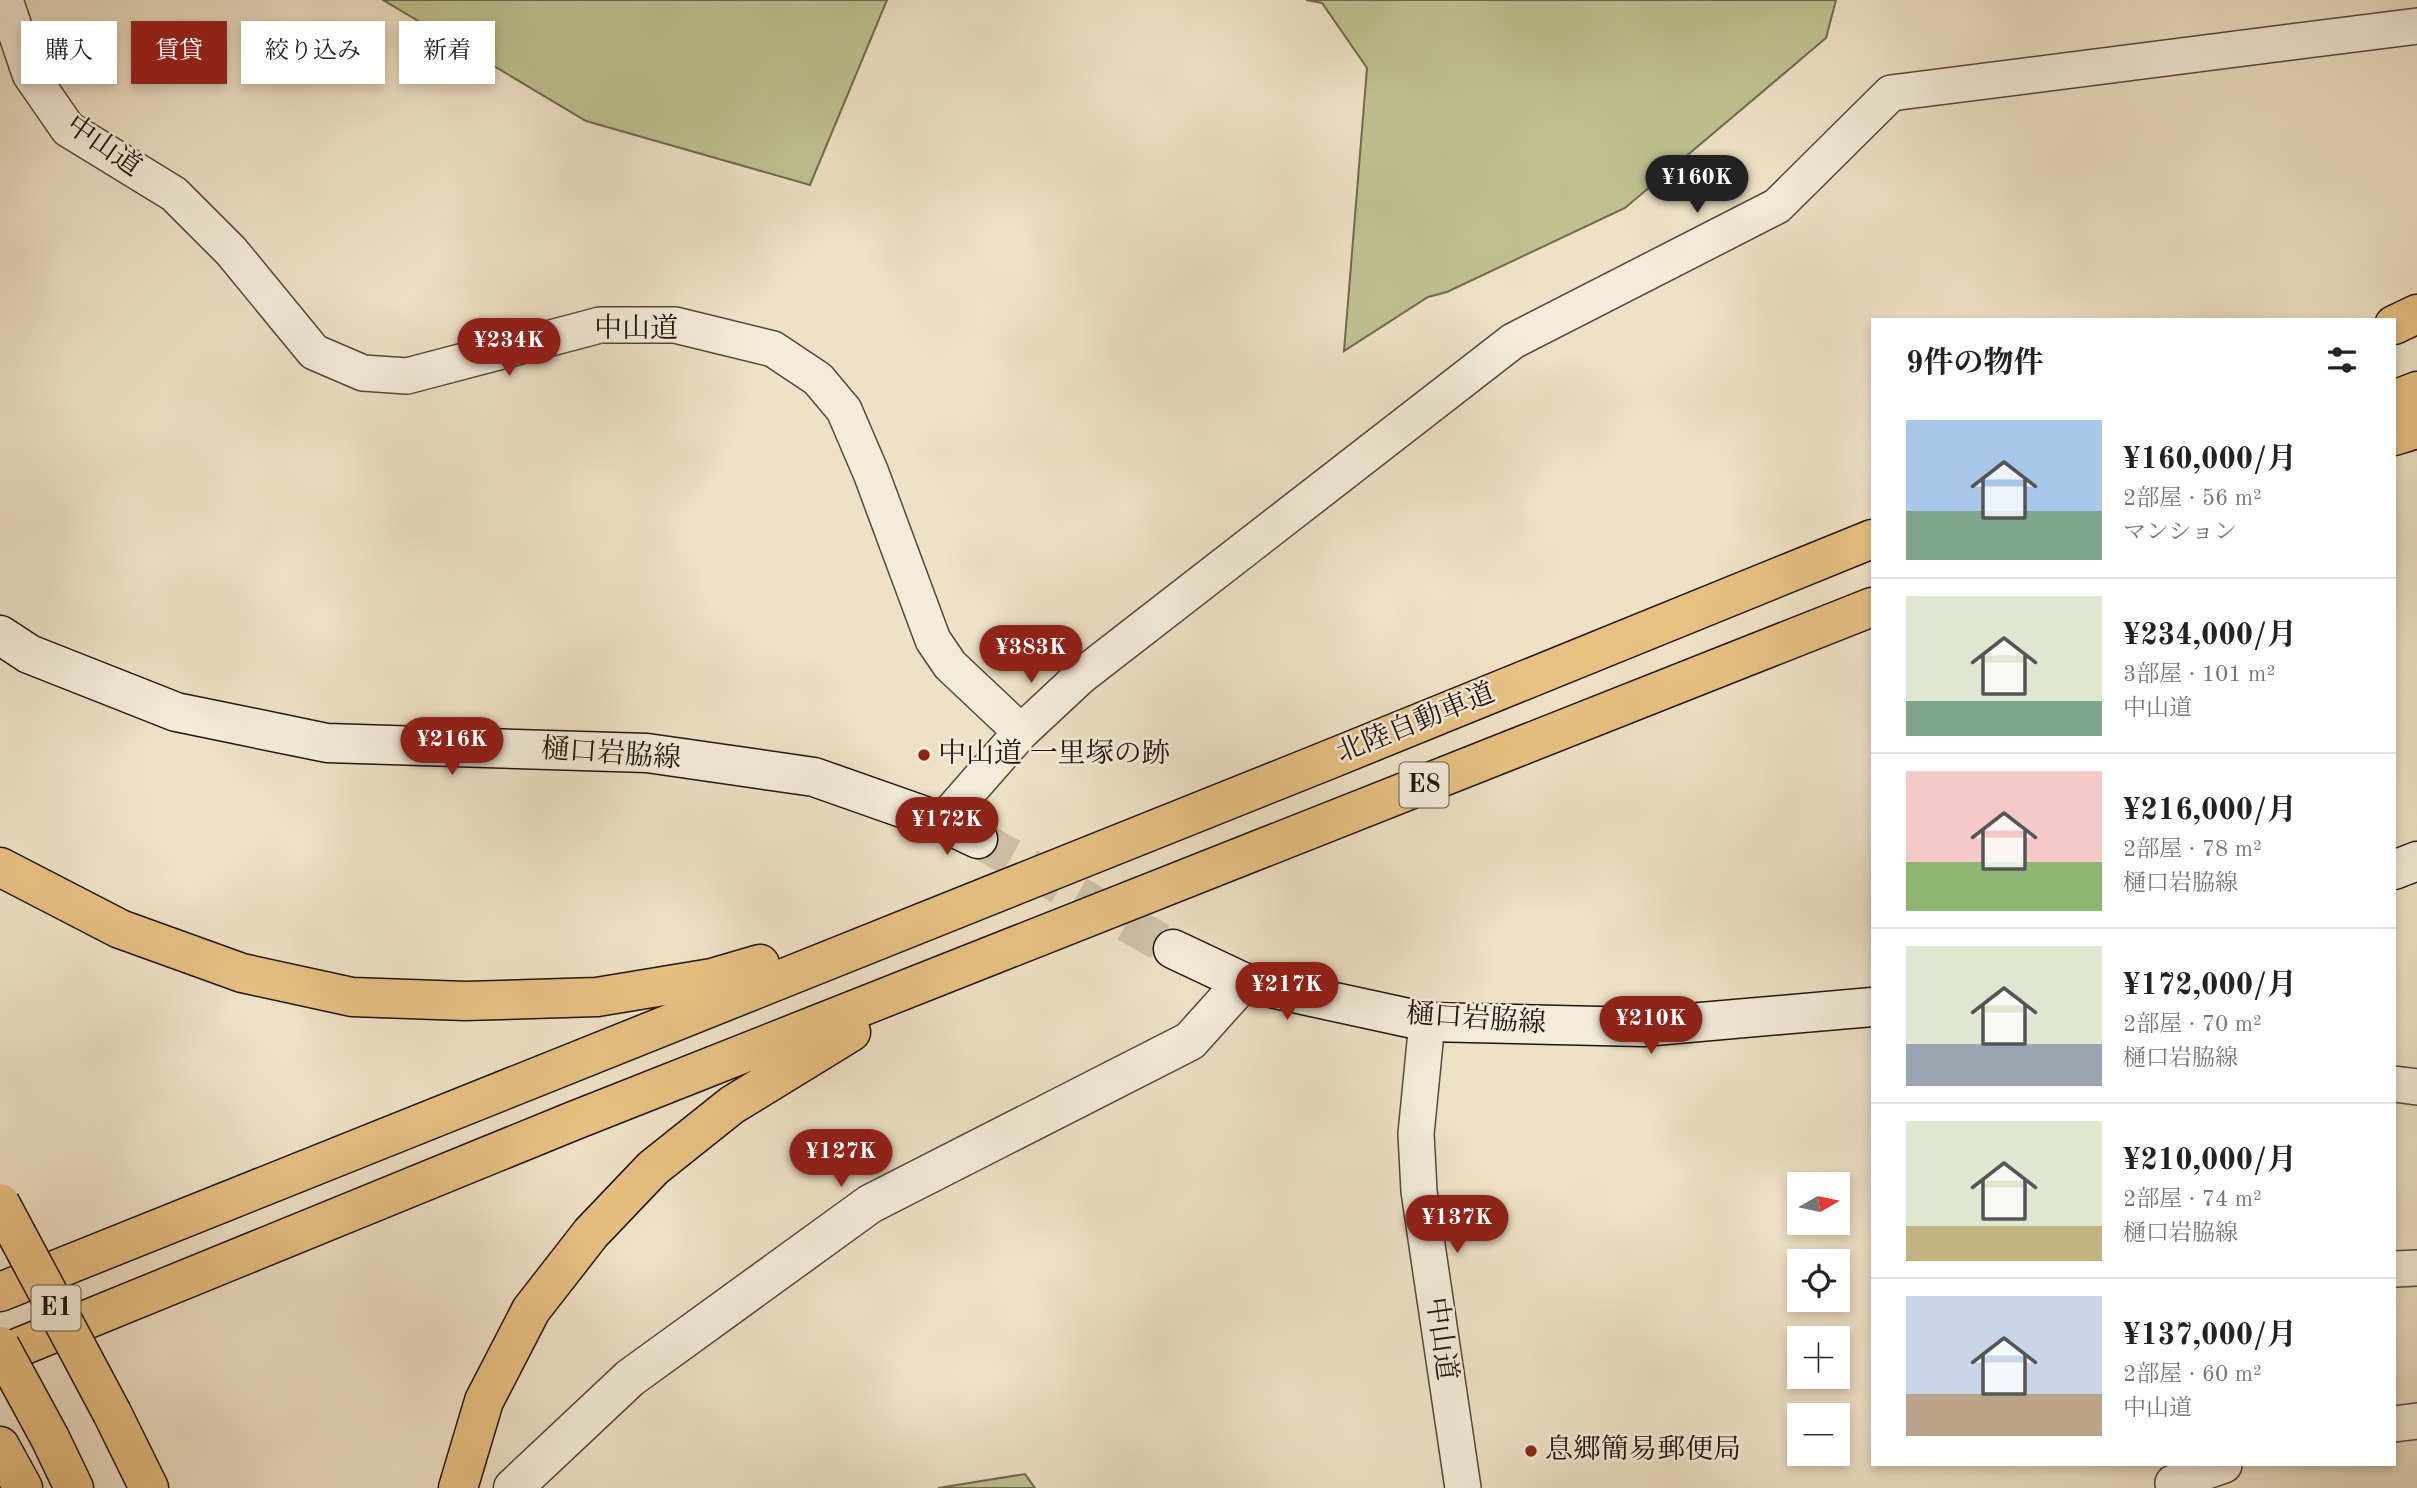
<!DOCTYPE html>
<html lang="ja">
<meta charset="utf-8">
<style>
:root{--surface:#fff;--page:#f2f2f2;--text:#222;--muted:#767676;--line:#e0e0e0;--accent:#8f2418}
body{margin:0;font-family:"Old Standard TT","Noto Serif JP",serif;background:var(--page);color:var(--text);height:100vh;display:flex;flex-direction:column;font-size:26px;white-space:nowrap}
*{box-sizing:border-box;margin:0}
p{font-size:23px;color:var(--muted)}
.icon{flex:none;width:38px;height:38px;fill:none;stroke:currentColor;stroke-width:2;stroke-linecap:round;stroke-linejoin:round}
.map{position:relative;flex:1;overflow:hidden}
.sheet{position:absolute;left:1871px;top:318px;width:525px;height:1148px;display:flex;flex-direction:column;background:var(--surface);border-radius:0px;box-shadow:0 4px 10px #0003}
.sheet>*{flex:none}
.top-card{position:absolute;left:21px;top:21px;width:665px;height:63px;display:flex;gap:14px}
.needle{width:46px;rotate:81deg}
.controls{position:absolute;left:1787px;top:1172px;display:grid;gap:14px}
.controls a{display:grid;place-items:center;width:63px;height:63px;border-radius:0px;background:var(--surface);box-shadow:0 4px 10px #0003;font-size:35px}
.price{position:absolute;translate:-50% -60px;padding:0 16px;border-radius:24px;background:var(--accent);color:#fff;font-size:23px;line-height:46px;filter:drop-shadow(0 2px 4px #0008)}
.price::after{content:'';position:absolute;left:50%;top:42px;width:21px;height:16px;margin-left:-10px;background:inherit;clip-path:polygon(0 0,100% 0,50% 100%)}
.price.on{background:#222;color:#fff}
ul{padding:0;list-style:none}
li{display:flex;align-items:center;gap:21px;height:175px;padding:0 35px}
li+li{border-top:2px solid var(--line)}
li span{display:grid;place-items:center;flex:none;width:196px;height:140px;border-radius:0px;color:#555}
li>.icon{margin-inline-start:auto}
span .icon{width:84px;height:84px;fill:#fffc;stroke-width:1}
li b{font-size:30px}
h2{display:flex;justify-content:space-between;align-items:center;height:84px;padding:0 35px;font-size:30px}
.chip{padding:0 24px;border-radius:0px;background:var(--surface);box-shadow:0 4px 10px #0003;font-size:24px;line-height:63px}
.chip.on{background:var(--accent);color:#fff}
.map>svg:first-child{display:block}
.green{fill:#bfc191;stroke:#706a4f;stroke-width:2}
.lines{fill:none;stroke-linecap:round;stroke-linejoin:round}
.secondary-tunnel{stroke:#cfc2aa;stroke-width:38;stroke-dasharray:38 19;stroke-linecap:butt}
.minor-casing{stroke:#54463b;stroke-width:38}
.tertiary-casing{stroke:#54463b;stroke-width:41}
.secondary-casing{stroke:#21130d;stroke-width:41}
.motorway-casing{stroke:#21130d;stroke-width:41}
.minor{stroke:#f4ecda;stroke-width:35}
.tertiary{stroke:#f4ecda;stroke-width:38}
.secondary{stroke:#f4ecda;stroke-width:38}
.motorway{stroke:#e7c083;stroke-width:38}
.motorway-bridge-casing{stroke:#21130d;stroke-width:41;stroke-linecap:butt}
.motorway-bridge{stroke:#e7c083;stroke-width:38}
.poi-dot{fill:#8f2418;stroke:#f4ecda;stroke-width:2.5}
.labels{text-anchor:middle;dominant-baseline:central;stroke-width:5;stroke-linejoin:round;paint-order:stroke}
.shield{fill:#f4ecda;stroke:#60544a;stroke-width:2}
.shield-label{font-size:26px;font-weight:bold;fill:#21130d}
.street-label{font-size:28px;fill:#21130d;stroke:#f4ecda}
.poi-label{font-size:28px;fill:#21130d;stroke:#f4ecda;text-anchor:start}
</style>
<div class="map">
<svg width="2417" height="1488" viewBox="0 0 2417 1488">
<rect width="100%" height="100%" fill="#eee1c6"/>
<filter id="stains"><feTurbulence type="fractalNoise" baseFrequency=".00286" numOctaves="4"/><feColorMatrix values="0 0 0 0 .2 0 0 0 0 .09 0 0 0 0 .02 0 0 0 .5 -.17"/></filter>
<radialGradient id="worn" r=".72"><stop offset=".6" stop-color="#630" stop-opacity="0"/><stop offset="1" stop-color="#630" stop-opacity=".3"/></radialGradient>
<path class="green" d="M383,0H887L810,185L586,121Z
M1306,0H1836L1826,38L1625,208L1447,292L1428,297L1344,351L1367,68L1322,3Z
M1025,1474L1035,1488H938Z"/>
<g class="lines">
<path class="secondary-tunnel" d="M978,839L1173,949"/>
<g class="minor-casing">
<path id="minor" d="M5,0L30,74L68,129L174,194L231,251L314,352L363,373L407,376L600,325H675L773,349L818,379L844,410L871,473L933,640L950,665L1021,732
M942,822L1021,732L1080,677L1513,341L1777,206L1891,93L2417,26
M1427,1022L1416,1134L1419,1191L1463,1488
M2394,1084L2417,1087
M2394,1269L2417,1268
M2394,1424L2417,1421
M2174,1488L2173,1483L2224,1465"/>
</g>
<g class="tertiary-casing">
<path id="tertiary" d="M513,1488L630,1378L870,1204L1190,1041L1243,982"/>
</g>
<g class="secondary-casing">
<path id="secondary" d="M0,635L29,654L176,712L327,743L647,753L814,777L942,822L978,839
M2394,870L2417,861
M1173,949L1243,982L1427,1022L1643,1027L1872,1007"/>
</g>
<g class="motorway-casing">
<path id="motorway" d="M2394,325L2417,314
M2394,400L2417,391
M2394,436L2417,429
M0,867L120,929L242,973L352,997L465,1001L597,997L712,978L760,964
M0,1292L1333,758L1872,539
M0,1355L573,1121L1872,607
M112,1413L149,1488
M50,1438L74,1488
M0,1446L23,1488
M458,1488L484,1401L531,1310L591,1233L653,1168L732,1105L851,1032"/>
</g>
<use href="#minor" class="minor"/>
<use href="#tertiary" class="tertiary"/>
<use href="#secondary" class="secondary"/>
<use href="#motorway" class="motorway"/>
<g class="motorway-bridge-casing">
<path id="motorway-bridge" d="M0,1203L112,1413
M0,1346L50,1438"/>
</g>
<use href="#motorway-bridge" class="motorway-bridge"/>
</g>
<g class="poi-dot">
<circle cx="924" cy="755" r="7"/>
<circle cx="1531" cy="1451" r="7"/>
</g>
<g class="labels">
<g class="shield">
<rect x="1399.5" y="762.5" width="49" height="45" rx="5"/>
<rect x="31.5" y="1285.5" width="49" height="45" rx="5"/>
</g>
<g class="shield-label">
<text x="1424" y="785">E8</text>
<text x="56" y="1308">E1</text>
</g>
<g class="street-label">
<text transform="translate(103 147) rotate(35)">中山道</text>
<text x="636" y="330">中山道</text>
<text transform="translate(1416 724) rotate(-22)">北陸自動車道</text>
<text transform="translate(611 755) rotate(4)">樋口岩脇線</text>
<text transform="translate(1476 1020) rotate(4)">樋口岩脇線</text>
<text transform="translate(1440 1339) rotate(82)">中山道</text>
</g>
<g class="poi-label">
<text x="938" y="755">中山道 一里塚の跡</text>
<text x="1545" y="1451">息郷簡易郵便局</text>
</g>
</g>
<rect width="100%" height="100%" filter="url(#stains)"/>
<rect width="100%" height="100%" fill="url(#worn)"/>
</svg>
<div class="controls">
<a><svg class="needle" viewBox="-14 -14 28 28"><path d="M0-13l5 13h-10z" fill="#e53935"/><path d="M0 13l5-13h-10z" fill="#767676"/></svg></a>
<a><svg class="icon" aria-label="locate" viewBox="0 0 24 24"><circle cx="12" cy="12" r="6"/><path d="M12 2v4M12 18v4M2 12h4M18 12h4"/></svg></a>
<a>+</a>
<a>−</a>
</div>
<b class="price on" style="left:1697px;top:215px">¥160K</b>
<b class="price" style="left:509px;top:378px">¥234K</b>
<b class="price" style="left:1031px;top:685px">¥383K</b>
<b class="price" style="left:452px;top:777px">¥216K</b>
<b class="price" style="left:947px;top:857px">¥172K</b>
<b class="price" style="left:1287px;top:1022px">¥217K</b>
<b class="price" style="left:1651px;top:1056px">¥210K</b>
<b class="price" style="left:841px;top:1189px">¥127K</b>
<b class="price" style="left:1457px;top:1255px">¥137K</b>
<div class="top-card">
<a class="chip">購入</a>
<a class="chip on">賃貸</a>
<a class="chip">絞り込み</a>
<a class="chip">新着</a>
</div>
<section class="sheet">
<h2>9件の物件<svg class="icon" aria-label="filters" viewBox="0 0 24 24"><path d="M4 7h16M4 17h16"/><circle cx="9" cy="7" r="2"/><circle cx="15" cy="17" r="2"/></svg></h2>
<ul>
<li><span style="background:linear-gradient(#a9c7e8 65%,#7fa58c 0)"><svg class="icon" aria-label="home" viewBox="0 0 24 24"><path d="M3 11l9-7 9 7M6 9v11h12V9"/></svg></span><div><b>¥160,000/月</b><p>2部屋 · 56 m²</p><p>マンション</p></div></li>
<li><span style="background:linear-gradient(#dfe7d0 75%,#7fa58c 0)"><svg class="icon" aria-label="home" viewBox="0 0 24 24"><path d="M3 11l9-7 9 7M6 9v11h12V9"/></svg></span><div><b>¥234,000/月</b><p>3部屋 · 101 m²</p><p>中山道</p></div></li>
<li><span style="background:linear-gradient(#f6c9c9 65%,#8fb573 0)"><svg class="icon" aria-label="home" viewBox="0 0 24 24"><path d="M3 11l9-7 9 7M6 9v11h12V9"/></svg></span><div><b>¥216,000/月</b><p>2部屋 · 78 m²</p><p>樋口岩脇線</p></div></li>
<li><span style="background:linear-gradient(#dfe7d0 70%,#9aa5b1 0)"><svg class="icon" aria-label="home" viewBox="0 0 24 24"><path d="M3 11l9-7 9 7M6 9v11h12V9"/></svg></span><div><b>¥172,000/月</b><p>2部屋 · 70 m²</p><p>樋口岩脇線</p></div></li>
<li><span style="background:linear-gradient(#dfe7d0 75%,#c2b280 0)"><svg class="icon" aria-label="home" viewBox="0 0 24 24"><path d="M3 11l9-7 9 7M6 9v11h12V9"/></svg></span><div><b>¥210,000/月</b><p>2部屋 · 74 m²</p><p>樋口岩脇線</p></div></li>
<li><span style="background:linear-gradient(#c9d6e8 70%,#b9a48a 0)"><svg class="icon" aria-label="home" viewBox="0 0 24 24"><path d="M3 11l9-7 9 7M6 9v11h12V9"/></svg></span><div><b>¥137,000/月</b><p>2部屋 · 60 m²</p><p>中山道</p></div></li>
</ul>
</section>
</div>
